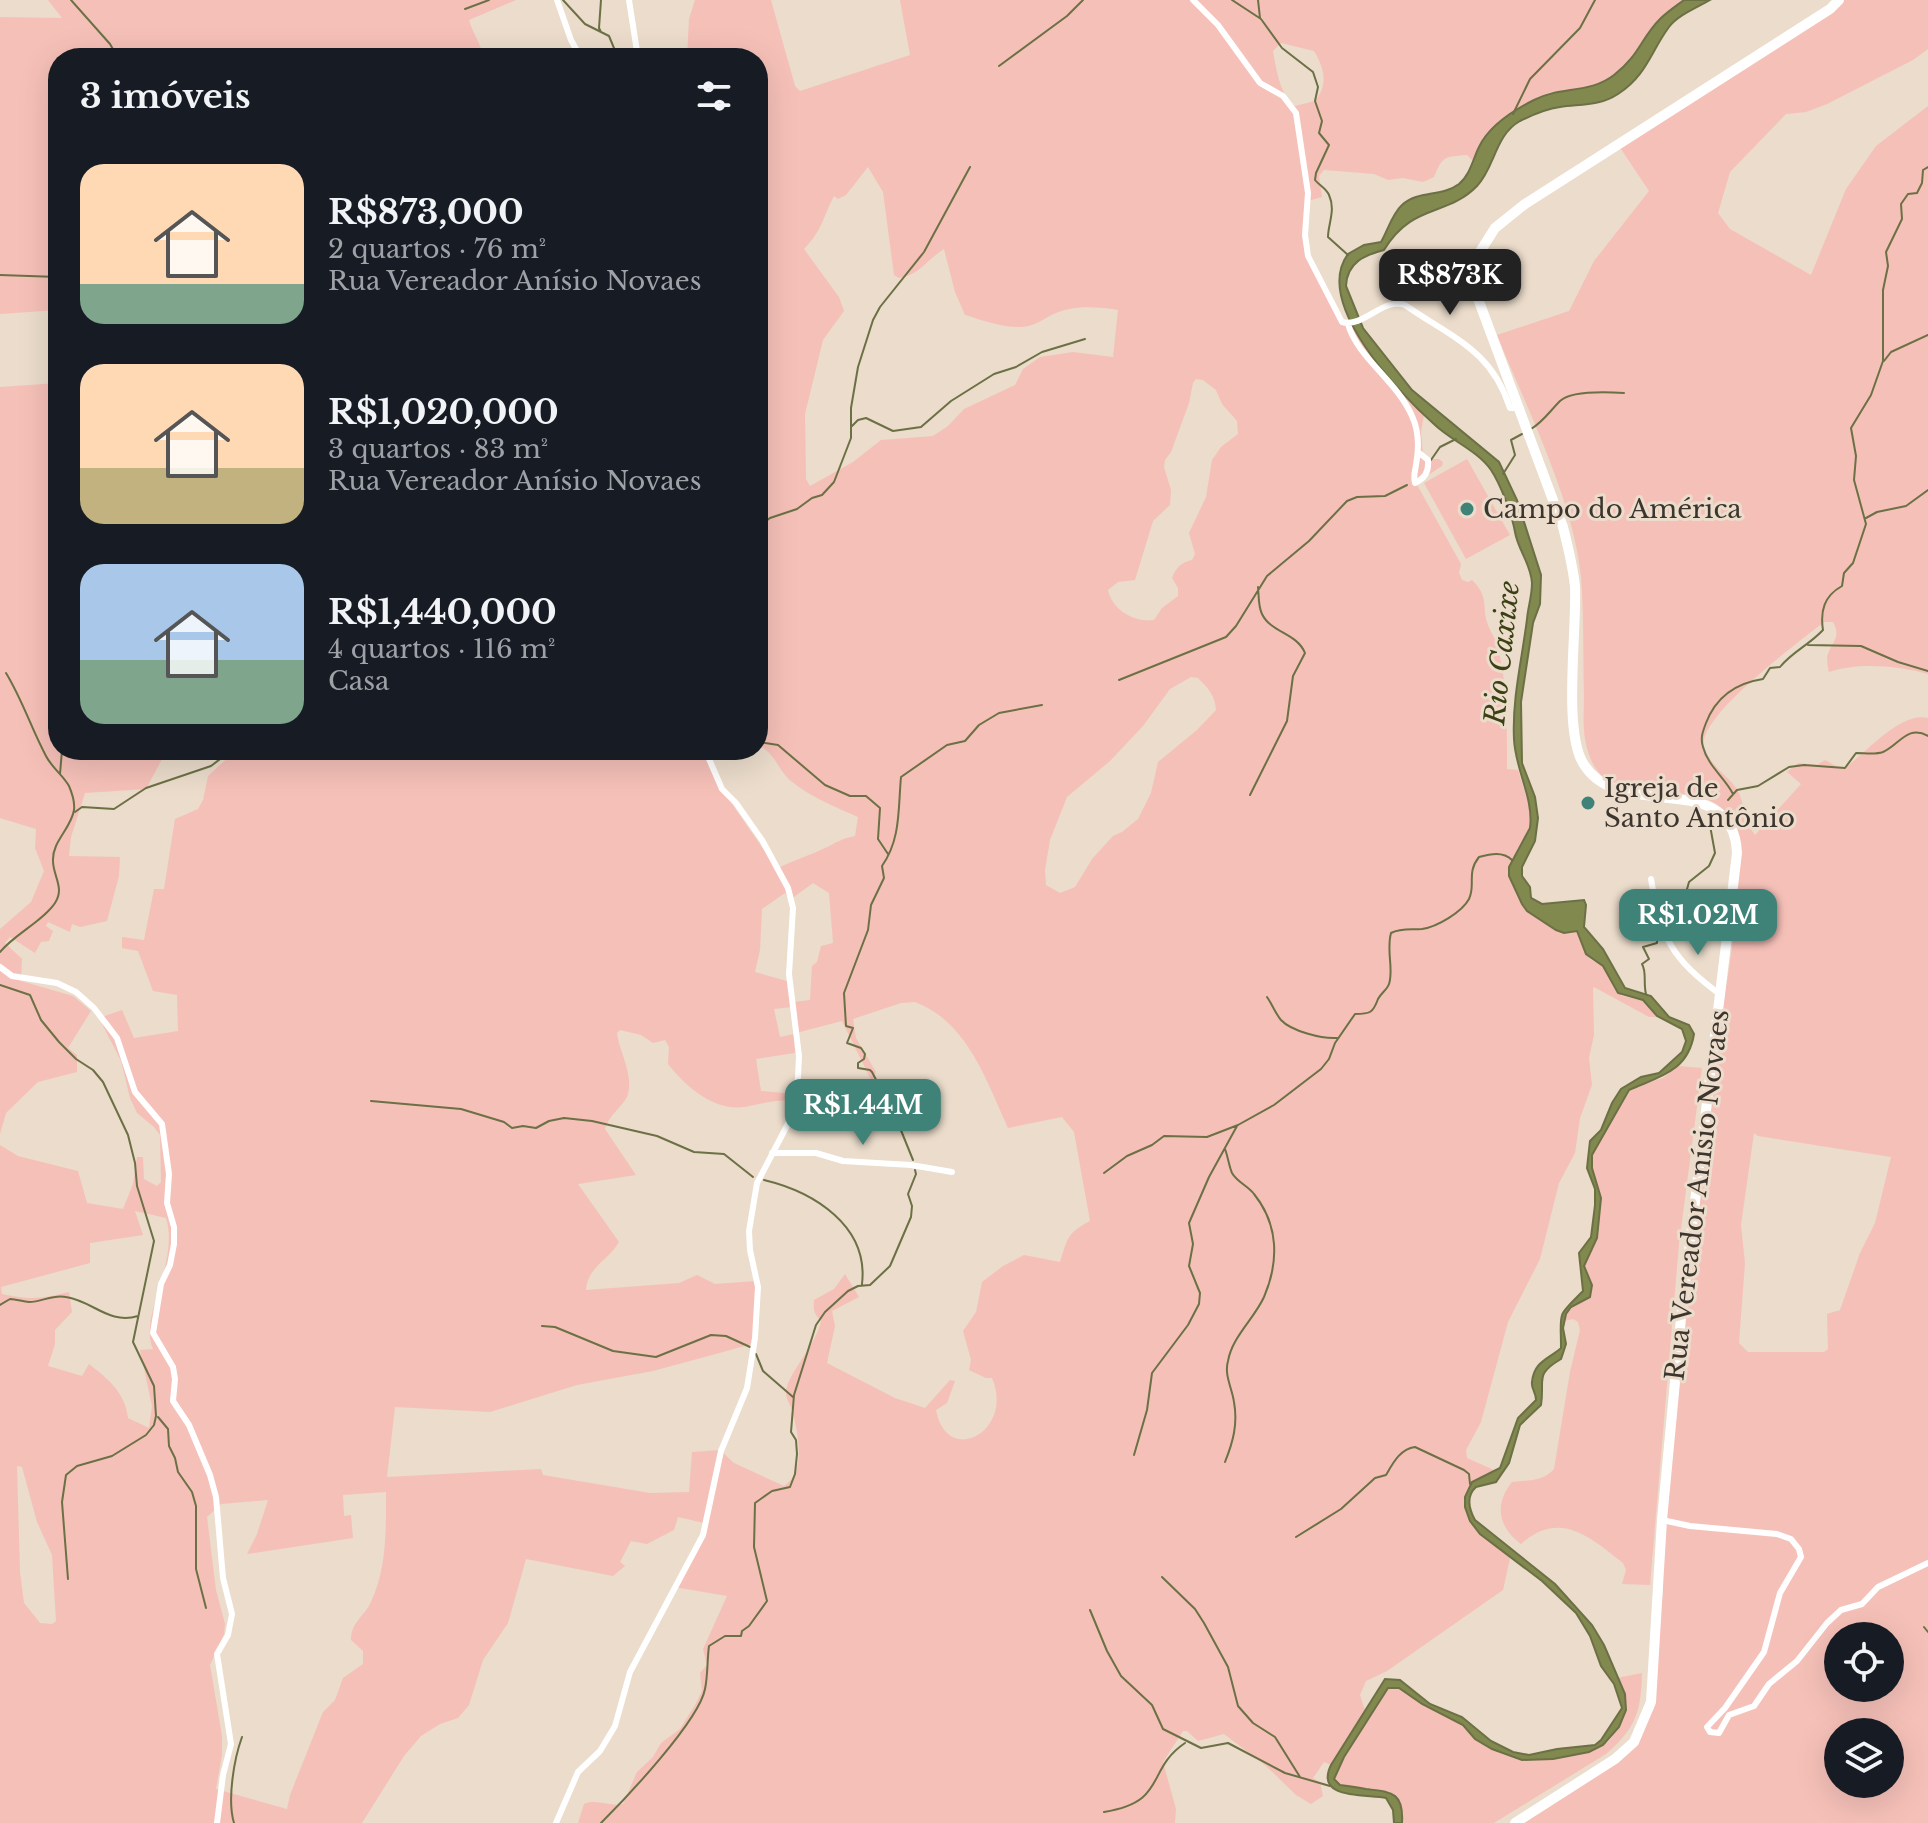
<!DOCTYPE html>
<html lang="pt">
<meta charset="utf-8">
<style>
:root{--surface:#171b24;--page:#20242c;--text:#f1f3f6;--muted:#9ea1a6;--accent:#3f8378}
body{margin:0;font-family:"Libre Baskerville",serif;background:var(--page);color:var(--text);height:100vh;display:flex;flex-direction:column;font-size:30px;white-space:nowrap}
*{box-sizing:border-box;margin:0}
p{font-size:26px;color:var(--muted)}
.icon{flex:none;width:44px;height:44px;fill:none;stroke:currentColor;stroke-width:2;stroke-linecap:round;stroke-linejoin:round}
.map{position:relative;flex:1;overflow:hidden}
.drawer{position:absolute;left:48px;top:48px;width:720px;height:712px;display:flex;flex-direction:column;background:var(--surface);border-radius:32px;box-shadow:0 8px 32px #0002}
.drawer>*{flex:none}
.tools{position:absolute;left:1824px;top:1622px;display:grid;gap:16px}
.tools a{display:grid;place-items:center;width:80px;height:80px;border-radius:50%;background:var(--surface);box-shadow:0 8px 32px #0002;font-size:40px}
.price{position:absolute;translate:-50% -68px;padding:0 18px;border-radius:16px;background:var(--accent);color:#fff;font-size:26px;line-height:52px;filter:drop-shadow(0 2px 4px #0008)}
.price::after{content:'';position:absolute;left:50%;top:48px;width:24px;height:18px;margin-left:-12px;background:inherit;clip-path:polygon(0 0,100% 0,50% 100%)}
.price.current{background:#222;color:#fff}
ul{padding:0;list-style:none}
li{display:flex;align-items:center;gap:24px;height:200px;padding:0 32px}
li span{display:grid;place-items:center;flex:none;width:224px;height:160px;border-radius:24px;color:#555}
li>.icon{margin-inline-start:auto}
span .icon{width:96px;height:96px;fill:#fffc;stroke-width:1}
li b{font-size:34px}
h2{display:flex;justify-content:space-between;align-items:center;height:96px;padding:0 32px;font-size:34px}
.map>svg:first-child{display:block}
.green{fill:#f5c0b8;fill-rule:evenodd}
.water{fill:#81894f;stroke:#6c7045;stroke-width:2}
.lines{fill:none;stroke-linecap:round;stroke-linejoin:round}
.stream{stroke:#6c7045;stroke-width:2}
.minor{stroke:#fff;stroke-width:6}
.primary{stroke:#fff;stroke-width:10}
.poi-dot{fill:#3f8378;stroke:#ebdccb;stroke-width:3}
.labels{text-anchor:middle;dominant-baseline:central;stroke-width:6;stroke-linejoin:round;paint-order:stroke}
.poi-label{font-size:26px;fill:#3c362f;stroke:#ebdccb;text-anchor:start}
.street-label{font-size:26px;fill:#3c362f;stroke:#ebdccb}
.water-label{font-size:28px;font-style:italic;fill:#3c4113;stroke:#ebdccb}
</style>
<div class="map">
<svg width="1928" height="1823" viewBox="0 0 1928 1823">
<rect width="100%" height="100%" fill="#ebdccb"/>
<path class="green" d="M48,0H516L469,20C473,34 481,44 484,58H58V310L0,314V17L62,18Z
M695,0H771L795,86L800,91L910,55L900,0H1684L1659,19L1635,58L1612,77L1591,88L1552,92L1533,100L1505,118L1486,134L1473,161L1467,155C1445,157 1443,155 1434,177L1423,182L1403,178L1388,180L1374,174L1324,170L1319,176L1322,197L1308,201L1306,236L1309,256L1338,317L1352,324L1366,349L1403,395L1424,415L1421,431L1423,454L1429,459H1439L1443,462L1442,466L1416,483L1461,564L1459,573L1462,580L1468,582L1472,580C1490,598 1481,605 1488,625C1490,631 1494,636 1496,642C1508,679 1507,730 1507,769L1518,770L1530,808L1531,821L1530,828L1510,864L1509,876L1527,911L1561,932L1577,931L1590,959L1603,966L1614,988L1622,996L1646,1001L1658,1017H1649L1594,987L1593,989L1594,1035L1589,1058L1592,1085L1580,1118L1575,1153L1559,1183L1540,1259L1508,1322L1481,1422L1466,1450L1467,1458L1496,1471L1471,1483C1458,1533 1480,1527 1510,1558L1503,1590L1387,1671L1366,1681L1360,1695L1365,1710L1331,1765L1324,1762L1313,1778L1320,1782L1323,1796L1311,1804L1296,1795L1265,1765L1224,1734L1198,1741L1187,1731H1183L1163,1762L1176,1809L1175,1823H578L584,1804C597,1798 609,1807 623,1804L637,1772L653,1757L661,1743L680,1729L695,1705L702,1691L700,1673L707,1665L703,1649L727,1596L674,1587L706,1530L704,1523L678,1517L674,1530L647,1544L631,1541L620,1562L625,1566L613,1576L526,1559L508,1623L483,1660L469,1705L458,1718L440,1724L421,1736L404,1756L362,1823H0V1145L18,1156L78,1171L87,1203L123,1209L133,1184L137,1157H143L144,1179L157,1186L161,1182L160,1135L154,1127L137,1113L130,1098L121,1061L103,1026L102,1017L122,1010L134,1038L178,1031L177,995L153,991L138,951L122,948V937L144,940L154,889H164L175,819L198,809L203,800L208,776L236,750H699L713,768L721,788L777,869C793,860 809,856 825,848C838,842 840,839 855,836L858,817C836,807 810,797 791,781C777,769 778,757 758,744V58H687L689,19ZM1281,43L1314,51C1324,68 1329,84 1315,101L1295,106C1280,96 1276,68 1273,51ZM868,167L883,192L894,275L899,278C921,274 925,261 944,249L955,292L965,315C982,320 1003,328 1021,327C1034,327 1044,318 1056,313C1076,305 1098,307 1118,310L1113,357L1073,352L1040,357L1023,369L1015,385L964,409L948,426L933,436L881,440L853,462L810,486L806,479L805,414L823,340L844,311L839,297L804,249C823,229 822,219 834,196L838,199L846,195ZM1196,379L1203,380L1216,390L1222,404L1237,421L1238,434L1221,447L1212,460L1206,497L1189,533L1195,554L1192,560C1182,562 1176,567 1172,578L1178,588V596L1162,608L1154,620C1133,623 1112,609 1108,590L1118,582L1135,580L1153,521L1170,505L1171,490L1164,467L1165,460L1171,452L1189,403L1193,383ZM1191,677L1198,678C1208,688 1215,695 1216,710L1197,730L1158,762L1151,793L1138,819L1122,832L1113,836L1092,859L1075,887L1060,893L1046,885L1045,870L1050,840L1067,797L1110,761L1143,726L1170,689ZM813,883L829,893L833,943L821,946L817,962L812,966L810,1000L793,1002L790,982L755,972L760,950L762,909L785,893L788,898L794,897ZM915,1002C967,1021 987,1082 1008,1128L1062,1117L1074,1132L1090,1221C1066,1234 1068,1238 1060,1262L1024,1255L1003,1266L982,1282L976,1312L963,1331L971,1360L969,1370L986,1378H992C1015,1431 947,1468 936,1410L947,1403L955,1381L950,1380L925,1408L895,1398L827,1363L835,1326L832,1311L859,1297L845,1274L834,1289L814,1300C813,1310 814,1314 821,1321C817,1344 785,1377 786,1393C786,1399 790,1404 792,1410C798,1433 807,1472 784,1486L734,1463L720,1450L692,1452L689,1492L650,1493L543,1475L541,1469L387,1477L395,1407L490,1412L577,1385L653,1371L756,1343V1281L715,1284L697,1275L679,1283L586,1290C588,1266 608,1261 619,1242L578,1184L636,1175L605,1129C609,1115 621,1108 627,1097C635,1076 619,1052 617,1033L620,1030L641,1035L653,1043L665,1040L669,1047L668,1064C687,1088 717,1114 749,1106C764,1103 779,1099 794,1101L795,1094L761,1091L756,1059L795,1053L794,1034L780,1037L774,1009L792,1007L796,1033L842,1021L872,1082L876,1072L856,1038L853,1019L901,1003ZM135,1211L166,1218C180,1263 138,1316 153,1349L140,1350L152,1406L149,1428L128,1418C125,1392 108,1379 89,1364L82,1376L48,1366L55,1344V1330L72,1312L69,1292C41,1299 31,1300 2,1294L1,1287L90,1263V1243L143,1235ZM17,1466L22,1467L37,1522L52,1555L56,1621L52,1624L40,1623L24,1603L20,1572ZM386,1492C386,1529 387,1568 371,1602C364,1617 351,1622 351,1640L363,1651V1664L343,1678L335,1700L323,1712L290,1795L287,1809L216,1789L222,1755V1736L210,1665L224,1634L225,1624L216,1590L207,1517L221,1504L268,1500L257,1534L247,1554L353,1538L351,1515L344,1516L343,1495Z
M1833,0H1928V49L1913,60L1827,104L1806,112L1786,114L1730,172L1718,213L1730,229L1811,275L1846,189L1876,146L1928,106V674C1899,666 1859,662 1829,672C1828,669 1827,660 1827,657C1831,642 1842,638 1833,622H1824C1799,642 1698,716 1704,746C1708,764 1729,777 1737,789C1745,804 1744,821 1755,835L1801,784L1787,772L1798,763L1817,765L1825,760L1840,768L1846,767C1867,752 1901,711 1928,718V1823H1522L1620,1759L1654,1708L1656,1649L1663,1592V1522C1679,1378 1692,1234 1709,1091C1717,1026 1755,872 1728,818C1703,767 1607,826 1587,748C1582,731 1584,712 1584,695C1583,656 1584,616 1581,577C1573,499 1527,409 1497,335L1569,311L1594,261L1649,191L1619,146L1797,30ZM1754,1133L1758,1136L1891,1157L1875,1223L1860,1253L1840,1310L1827,1314L1828,1349L1824,1352H1748L1739,1343L1745,1263L1741,1225ZM1838,1636H1890V1688H1838ZM1838,1732H1890V1784H1838Z
M58,383V750H167L146,789L85,793L71,837L69,856L120,857L119,876L107,921L80,927L72,924L70,932L48,922L46,926L53,931L49,941L41,942L35,953L10,937L5,943L22,959L21,981L73,996L91,1011L68,1048L77,1055V1072L38,1082L6,1113L0,1134V929L31,902L44,871L35,848L36,829L0,818V387Z
M1467,459L1510,535L1466,559L1424,483Z
M1678,1066L1702,1068L1679,1244L1650,1585L1622,1584L1626,1570L1623,1563C1591,1538 1560,1509 1521,1544C1498,1527 1494,1504 1512,1482C1527,1480 1543,1482 1554,1469L1570,1372L1580,1330L1578,1322L1573,1319L1563,1321L1571,1307L1588,1299L1592,1289L1584,1266L1597,1238L1601,1198L1592,1168V1155L1631,1088L1663,1078Z
M1642,1673C1641,1712 1636,1728 1606,1754L1494,1823H1402L1400,1806L1390,1792L1340,1785L1334,1780L1339,1766L1388,1688H1399L1422,1704L1463,1725L1476,1739L1502,1754L1526,1760L1553,1759L1592,1751L1609,1741L1619,1727L1626,1710L1625,1694L1617,1678Z"/>
<path class="water" d="M1684,0H1710C1698,7 1678,15 1669,27C1651,51 1647,75 1618,94C1600,106 1581,104 1560,107C1545,109 1532,115 1520,121C1495,135 1495,167 1477,186C1447,217 1412,203 1384,250C1365,255 1347,262 1346,286L1363,328L1412,390L1499,462L1517,500L1541,575L1540,604L1533,623L1521,702L1522,763L1535,797L1538,818L1535,841L1522,867V876L1530,887L1531,898L1542,904L1584,900L1586,905L1584,927L1603,949L1625,988L1651,996L1669,1017L1689,1025L1694,1034C1688,1072 1658,1077 1629,1090L1592,1155V1168L1601,1198L1597,1238L1584,1266L1592,1285L1590,1297L1571,1307L1566,1314L1563,1328L1566,1344L1561,1359C1534,1375 1545,1379 1541,1405L1520,1425L1509,1463L1496,1482L1476,1487C1466,1496 1469,1509 1475,1520L1555,1584L1592,1625L1604,1645L1625,1694L1626,1710L1619,1727L1603,1745L1589,1752L1553,1759L1522,1760L1492,1749L1475,1739L1463,1725L1422,1704L1399,1688H1388L1344,1757L1334,1779L1340,1785C1349,1786 1357,1787 1366,1789C1390,1792 1404,1791 1402,1823H1394L1393,1810L1386,1798C1366,1794 1314,1800 1331,1765L1385,1679L1400,1680L1430,1704L1462,1717L1491,1741L1513,1752L1529,1755L1557,1749L1595,1745L1601,1740L1622,1708L1614,1684L1601,1666L1590,1636L1576,1613L1542,1581L1480,1534L1470,1521L1465,1507V1497L1472,1482L1500,1468L1518,1418L1536,1400C1536,1392 1531,1389 1532,1382C1534,1361 1549,1359 1561,1348C1561,1310 1556,1318 1583,1291L1579,1253L1591,1237L1595,1205V1189L1587,1168L1590,1141L1601,1130L1612,1103L1621,1089L1641,1077L1659,1073L1682,1052L1686,1041L1682,1029L1657,1016L1643,1000L1618,993L1603,966L1586,954L1577,931L1564,933L1556,930L1527,911L1522,904L1509,876V867L1530,828C1534,798 1515,769 1514,739C1512,699 1522,659 1527,619C1528,607 1532,596 1532,583C1531,564 1518,550 1515,532C1512,515 1501,485 1491,470C1478,451 1452,441 1435,425C1400,394 1312,303 1348,254L1364,245L1381,242C1388,230 1392,214 1402,205C1418,190 1442,197 1459,184C1470,175 1473,159 1479,147C1489,126 1514,110 1534,100C1560,86 1590,94 1614,75C1639,56 1641,38 1660,19C1667,12 1676,6 1684,0Z"/>
<g class="lines">
<path class="stream" d="M71,0L110,44L118,58
M563,0L585,24L609,36L616,53L626,58
M601,0L599,28L601,32
M1232,0L1261,19L1282,48L1313,72L1318,87L1315,101L1322,121L1319,133L1329,145L1316,173L1315,180C1319,185 1327,189 1329,195C1336,210 1328,224 1328,237L1348,255
M1258,0L1260,18
M465,9L489,0
M999,66L1067,16L1083,0
M1513,114L1530,79L1580,28L1595,0
M0,275L58,277
M1884,361L1891,352L1928,335
M852,426L858,420L866,418L893,431L921,427L951,401L994,374L1016,367L1042,352L1085,339
M1531,429C1543,422 1550,411 1560,401C1572,390 1608,392 1624,393
M1431,460L1440,447L1456,439
M1503,474L1515,455L1511,440L1522,434
M1866,518L1877,512L1906,506L1928,490
M758,527L770,518L797,509L812,498L822,495L834,482L851,438V408L858,367L873,320L880,307L924,252L970,167
M1808,645L1861,646L1898,662L1928,671
M1119,680L1226,637L1236,626L1267,576L1309,541L1347,501L1357,497L1385,496L1407,485
M758,742L778,745L825,785L850,796H866L880,808L878,839L888,854
M60,774L62,750
M1733,794C1725,778 1708,766 1703,747C1700,738 1703,731 1706,723C1716,697 1736,683 1763,679L1770,668L1780,667C1792,652 1809,645 1823,630C1820,611 1824,596 1842,586L1844,573L1853,563L1866,524L1854,480L1856,456L1851,428L1871,395L1883,361V290L1888,266L1886,252L1902,219L1901,204L1908,194L1917,193L1922,183L1923,170L1928,167
M1250,795L1287,721L1293,676L1305,653C1297,633 1271,633 1262,614C1258,606 1259,596 1258,587
M1728,800L1737,790L1758,786L1789,767L1804,765L1845,768L1856,753C1865,753 1875,755 1883,752C1899,745 1908,724 1928,736
M75,812L82,807L114,809L146,788L211,766L232,750
M0,952C15,934 43,921 55,903C65,888 53,876 53,861C52,841 71,829 74,810C75,802 72,793 69,786C63,775 52,768 46,756C31,728 23,701 6,673
M0,985L30,995L41,1020L59,1042L76,1059L93,1070L103,1082L128,1135L135,1163L137,1186L154,1241L133,1342L154,1386L156,1416L154,1425L146,1435L112,1456L77,1466L66,1475L62,1502L68,1579
M1646,994C1643,982 1647,973 1642,964L1649,959L1643,947L1657,943L1658,926L1677,921L1679,918L1689,882L1709,866L1715,853L1709,820
M1267,997C1272,1004 1275,1013 1281,1020C1291,1031 1322,1039 1337,1038
M371,1101L461,1109L504,1122L512,1128L523,1126L536,1128L549,1121L564,1118L592,1121L657,1136L694,1152L724,1154L753,1177
M913,1160L896,1118L872,1072L870,1070L858,1068V1063L864,1059L865,1054L861,1048L847,1043L853,1028L846,1026L844,993L868,930L871,905L884,878L882,866C901,839 898,809 901,777L947,745L965,741L979,725L999,713L1042,705
M1104,1173L1127,1156L1152,1145L1164,1136L1207,1137L1238,1125L1274,1105L1321,1069L1329,1059L1335,1043L1355,1014C1370,1014 1373,1013 1378,999C1381,993 1387,990 1389,984C1394,969 1386,951 1391,933C1401,928 1411,930 1422,929C1437,927 1462,912 1469,899C1476,885 1466,873 1479,857C1490,854 1503,851 1512,860
M764,1180C814,1192 869,1226 862,1284
M0,1305L10,1299C17,1299 23,1302 29,1302C42,1302 53,1294 66,1297C93,1301 109,1325 138,1316
M542,1326L555,1327L613,1351L656,1357L711,1335L726,1336L750,1347
M756,1354L763,1371L793,1397
M158,1417L168,1429L169,1446L175,1458L178,1472L192,1492L196,1506V1569L206,1608
M1134,1455L1147,1410L1152,1373L1188,1325L1199,1304L1200,1293L1189,1266L1193,1244L1189,1223L1209,1177L1237,1126
M1225,1462C1233,1442 1238,1424 1234,1402C1232,1388 1224,1375 1228,1361C1232,1337 1254,1319 1264,1297C1279,1262 1279,1225 1254,1194C1248,1186 1237,1182 1232,1173C1229,1166 1228,1157 1225,1149
M1296,1537L1341,1509L1375,1478L1386,1475C1393,1463 1400,1449 1415,1447L1464,1470L1469,1474L1470,1484
M1162,1577L1195,1609L1204,1623L1228,1667L1238,1706L1253,1723L1275,1737L1300,1777
M1090,1610L1107,1651L1121,1676L1152,1705L1163,1729L1201,1748L1228,1743L1285,1773L1330,1786
M1924,1627L1928,1632
M1104,1812C1168,1802 1145,1770 1185,1743
M234,1823C227,1800 234,1759 242,1737
M601,1823C626,1798 699,1721 705,1689C708,1675 707,1660 709,1646L725,1636H741L742,1631L749,1626L767,1601L754,1547L755,1503L772,1491L790,1487L795,1474L797,1454L796,1440L791,1432L794,1395L816,1325L825,1312L848,1291L858,1286L870,1285L890,1266L911,1217L912,1206L908,1194L916,1174L915,1170"/>
<path class="minor" d="M557,0L571,40L581,58
M629,0L638,58
M1193,0L1218,25L1260,83L1283,96L1296,113L1308,193L1305,235L1308,256L1342,322C1364,328 1383,297 1405,305C1452,338 1491,349 1510,408H1517
M1348,324C1357,357 1397,381 1412,416C1419,431 1419,449 1416,465C1415,472 1413,476 1415,483C1425,478 1429,472 1428,460L1418,452
M1651,879C1661,939 1672,959 1721,995
M0,967L12,976L57,983L76,992L94,1008L117,1038L135,1092L162,1124L169,1174L167,1203L174,1227V1244L170,1265L161,1284L153,1333L173,1367L175,1379L173,1401L189,1425L210,1475L216,1497L223,1578L232,1614L228,1635L217,1654L231,1744L223,1775L217,1823
M772,1153H816L843,1161L911,1165L952,1172
M1662,1520L1690,1526L1777,1534L1791,1539L1799,1549L1801,1557L1780,1593L1764,1652L1725,1708L1707,1727L1710,1732L1719,1733L1729,1715L1754,1706L1769,1684L1797,1661L1827,1623L1841,1610L1862,1604L1878,1587L1928,1563
M556,1823L578,1772L600,1751L615,1726L630,1672L703,1535L721,1451L747,1388L755,1338L758,1287L750,1250L749,1231L757,1183L791,1118L797,1097L799,1056L789,974L793,908L788,888L762,840L736,803L722,789L709,759L702,750"/>
<path class="primary" d="M1515,1823L1615,1759L1634,1742L1651,1702L1662,1520L1681,1318L1737,853C1733,765 1619,825 1583,763C1563,730 1577,630 1575,587C1573,566 1568,547 1563,527L1474,288L1478,255L1495,228L1525,204L1830,9L1839,0"/>
</g>
<g class="poi-dot">
<circle cx="1467" cy="509" r="8"/>
<circle cx="1588" cy="803" r="8"/>
</g>
<g class="labels">
<g class="poi-label">
<text x="1483" y="509">Campo do América</text>
<text x="1604" y="788">Igreja de<tspan x="1604" dy="30">Santo Antônio</tspan></text>
</g>
<g class="street-label">
<text transform="translate(1697 1195) rotate(-83)">Rua Vereador Anísio Novaes</text>
</g>
<g class="water-label">
<text transform="translate(1502 653) rotate(-84)">Rio Caxixe</text>
</g>
</g>
</svg>
<div class="tools">
<a><svg class="icon" aria-label="locate" viewBox="0 0 24 24"><circle cx="12" cy="12" r="6"/><path d="M12 2v4M12 18v4M2 12h4M18 12h4"/></svg></a>
<a><svg class="icon" aria-label="layers" viewBox="0 0 24 24"><path d="M12 4l9 5-9 5-9-5zM3 14l9 5 9-5"/></svg></a>
</div>
<b class="price current" style="left:1450px;top:317px">R$873K</b>
<b class="price" style="left:1698px;top:957px">R$1.02M</b>
<b class="price" style="left:863px;top:1147px">R$1.44M</b>
<section class="drawer">
<h2>3 imóveis<svg class="icon" aria-label="filters" viewBox="0 0 24 24"><path d="M4 7h16M4 17h16"/><circle cx="9" cy="7" r="2"/><circle cx="15" cy="17" r="2"/></svg></h2>
<ul>
<li><span style="background:linear-gradient(#ffd9b3 75%,#7fa58c 0)"><svg class="icon" aria-label="home" viewBox="0 0 24 24"><path d="M3 11l9-7 9 7M6 9v11h12V9"/></svg></span><div><b>R$873,000</b><p>2 quartos · 76 m²</p><p>Rua Vereador Anísio Novaes</p></div></li>
<li><span style="background:linear-gradient(#ffd9b3 65%,#c2b280 0)"><svg class="icon" aria-label="home" viewBox="0 0 24 24"><path d="M3 11l9-7 9 7M6 9v11h12V9"/></svg></span><div><b>R$1,020,000</b><p>3 quartos · 83 m²</p><p>Rua Vereador Anísio Novaes</p></div></li>
<li><span style="background:linear-gradient(#a9c7e8 60%,#7fa58c 0)"><svg class="icon" aria-label="home" viewBox="0 0 24 24"><path d="M3 11l9-7 9 7M6 9v11h12V9"/></svg></span><div><b>R$1,440,000</b><p>4 quartos · 116 m²</p><p>Casa</p></div></li>
</ul>
</section>
</div>
